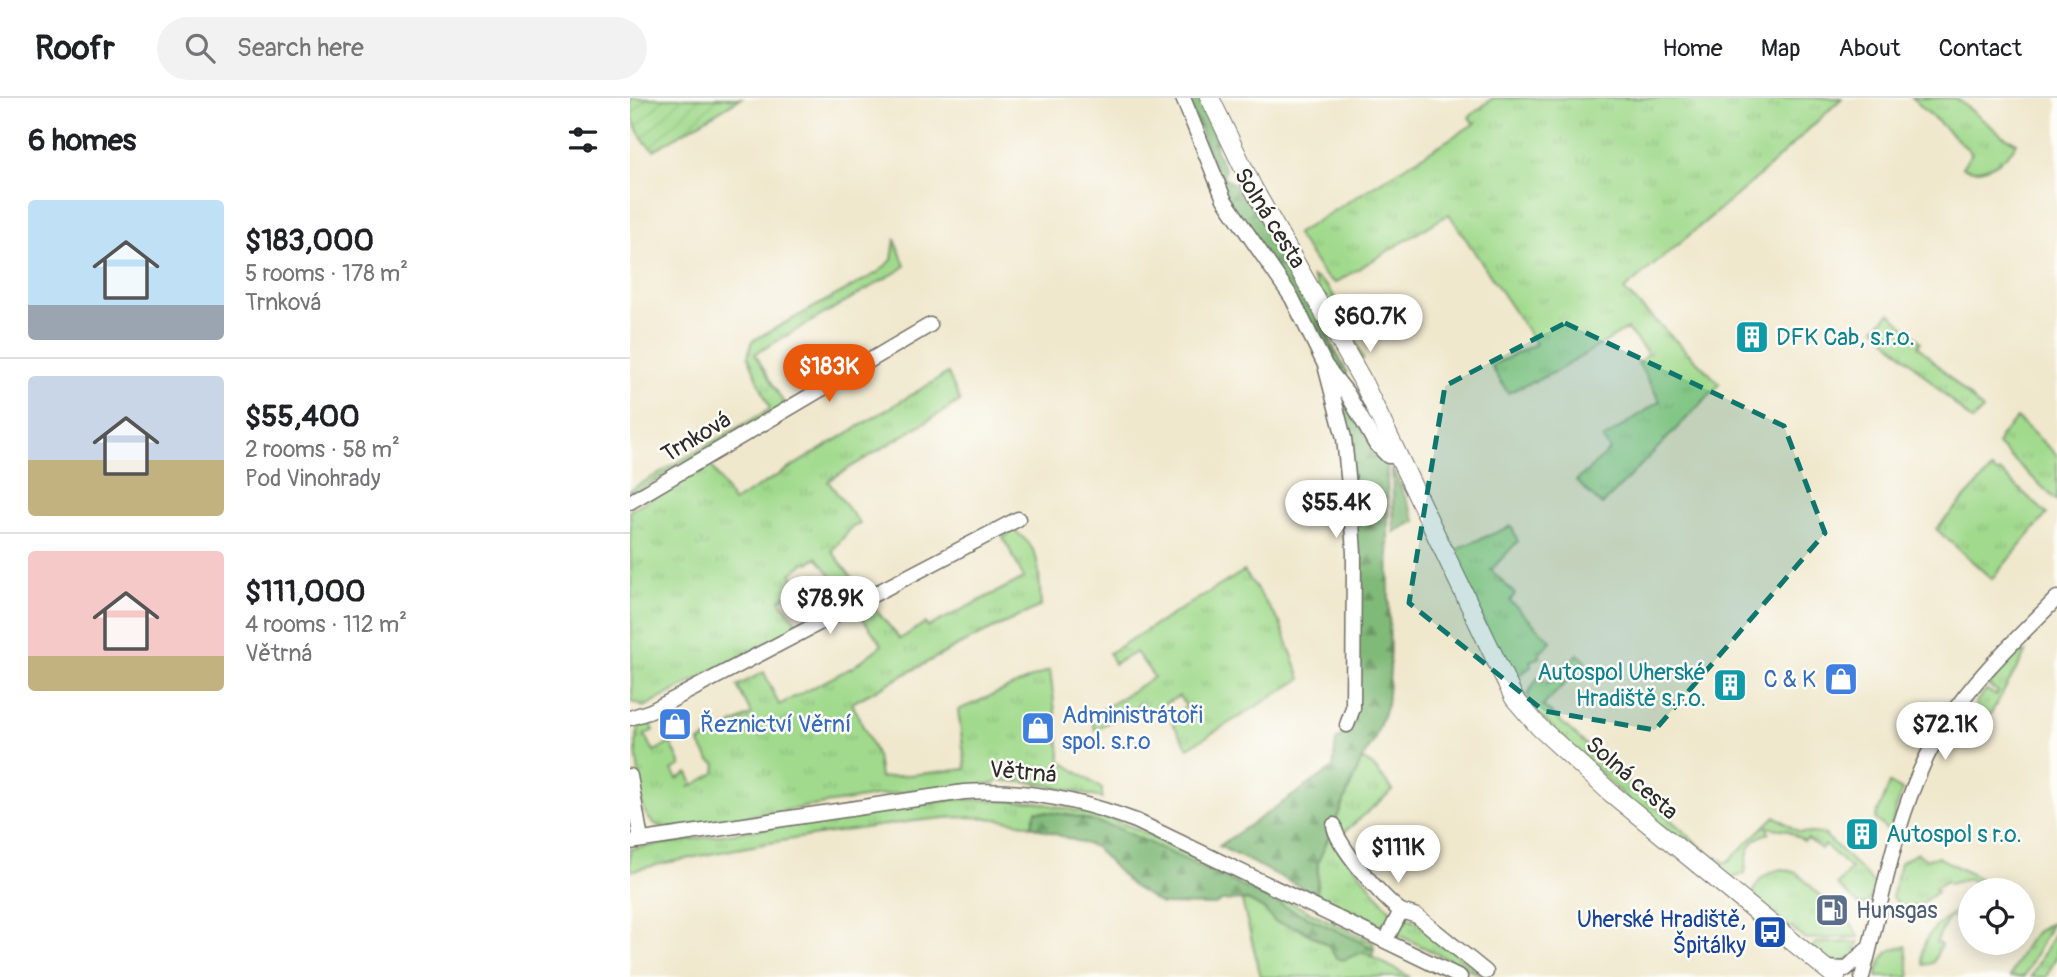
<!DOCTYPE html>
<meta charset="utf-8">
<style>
:root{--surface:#fff;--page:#f2f2f2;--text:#202124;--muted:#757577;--line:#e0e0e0;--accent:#ea580c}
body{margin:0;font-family:Pangolin,sans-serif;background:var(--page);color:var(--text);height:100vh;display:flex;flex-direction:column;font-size:26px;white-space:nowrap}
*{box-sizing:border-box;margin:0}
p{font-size:23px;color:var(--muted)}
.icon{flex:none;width:38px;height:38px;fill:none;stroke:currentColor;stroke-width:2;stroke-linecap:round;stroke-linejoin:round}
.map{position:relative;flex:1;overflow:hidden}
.side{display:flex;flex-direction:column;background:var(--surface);width:630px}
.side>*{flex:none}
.fabs{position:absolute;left:1328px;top:780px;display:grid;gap:14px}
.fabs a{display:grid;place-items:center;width:77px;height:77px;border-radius:50%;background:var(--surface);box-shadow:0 4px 18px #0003;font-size:35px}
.price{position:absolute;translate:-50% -60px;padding:0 16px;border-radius:24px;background:#fff;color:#222;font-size:23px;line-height:46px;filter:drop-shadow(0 2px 4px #0008)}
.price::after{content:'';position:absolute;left:50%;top:42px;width:21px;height:16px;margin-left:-10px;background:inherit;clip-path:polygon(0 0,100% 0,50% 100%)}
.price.active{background:var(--accent);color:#fff}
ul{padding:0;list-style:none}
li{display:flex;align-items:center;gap:21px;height:175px;padding:0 28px}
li+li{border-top:2px solid var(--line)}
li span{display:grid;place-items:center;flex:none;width:196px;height:140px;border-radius:7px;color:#555}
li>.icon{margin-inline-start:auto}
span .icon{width:84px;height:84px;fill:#fffc;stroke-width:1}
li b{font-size:30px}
h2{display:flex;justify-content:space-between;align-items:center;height:84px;padding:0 28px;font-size:30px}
header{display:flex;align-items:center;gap:42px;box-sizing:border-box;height:98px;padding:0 35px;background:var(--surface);border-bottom:2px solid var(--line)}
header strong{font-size:33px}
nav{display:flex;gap:38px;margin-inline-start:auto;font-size:24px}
.search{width:490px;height:63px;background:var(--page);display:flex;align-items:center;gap:18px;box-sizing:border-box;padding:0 24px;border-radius:38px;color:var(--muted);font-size:26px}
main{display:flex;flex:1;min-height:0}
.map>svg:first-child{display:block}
.grass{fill:url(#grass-tufts);stroke:#66825c;stroke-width:2}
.forest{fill:url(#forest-firs);stroke:#567252;stroke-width:2}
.garden{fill:url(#garden-furrows);stroke:#66825c;stroke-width:2}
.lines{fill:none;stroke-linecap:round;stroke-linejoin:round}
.minor-casing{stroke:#706d64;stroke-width:17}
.tertiary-casing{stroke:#706d64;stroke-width:20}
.minor{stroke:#fff;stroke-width:14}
.tertiary{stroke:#fff;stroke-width:18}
.marked{fill:#0f766e;fill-opacity:0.2;stroke:#0f766e;stroke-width:5;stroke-dasharray:14 9;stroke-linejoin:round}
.labels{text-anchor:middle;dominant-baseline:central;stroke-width:5;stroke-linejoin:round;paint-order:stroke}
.street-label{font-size:23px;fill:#2b2b2b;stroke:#fdfcf7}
.culture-label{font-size:23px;fill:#0d838f;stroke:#fdfcf7;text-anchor:start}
.shop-label{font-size:23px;fill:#366cbe;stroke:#fdfcf7;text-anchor:start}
.service-label{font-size:23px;fill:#4e5e75;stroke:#fdfcf7;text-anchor:start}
.transit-label{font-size:23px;fill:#164399;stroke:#fdfcf7;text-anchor:end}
</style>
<header>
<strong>Roofr</strong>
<div class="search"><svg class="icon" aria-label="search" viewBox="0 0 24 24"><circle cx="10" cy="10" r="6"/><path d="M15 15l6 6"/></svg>Search here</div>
<nav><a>Home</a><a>Map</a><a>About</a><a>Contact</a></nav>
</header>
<main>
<section class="side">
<h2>6 homes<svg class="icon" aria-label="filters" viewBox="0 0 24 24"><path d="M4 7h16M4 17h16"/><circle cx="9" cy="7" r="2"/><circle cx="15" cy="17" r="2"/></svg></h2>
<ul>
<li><span style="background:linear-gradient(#bfe0f5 75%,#9aa5b1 0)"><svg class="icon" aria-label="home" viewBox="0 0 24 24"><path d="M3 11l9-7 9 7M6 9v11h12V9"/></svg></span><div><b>$183,000</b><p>5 rooms · 178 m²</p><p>Trnková</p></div></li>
<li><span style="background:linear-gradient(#c9d6e8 60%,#c2b280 0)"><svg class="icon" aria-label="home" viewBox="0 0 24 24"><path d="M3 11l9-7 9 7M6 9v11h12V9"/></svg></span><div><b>$55,400</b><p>2 rooms · 58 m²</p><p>Pod Vinohrady</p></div></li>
<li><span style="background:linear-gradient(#f6c9c9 75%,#c2b280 0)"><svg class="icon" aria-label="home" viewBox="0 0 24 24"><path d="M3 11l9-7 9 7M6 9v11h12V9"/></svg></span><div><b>$111,000</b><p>4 rooms · 112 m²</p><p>Větrná</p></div></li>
</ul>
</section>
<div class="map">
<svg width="1427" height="879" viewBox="0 0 1427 879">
<defs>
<pattern id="grass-tufts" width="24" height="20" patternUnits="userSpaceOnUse" patternTransform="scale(1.75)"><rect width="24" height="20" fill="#a1da8d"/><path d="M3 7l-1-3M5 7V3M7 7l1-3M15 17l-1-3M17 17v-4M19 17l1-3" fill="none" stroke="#8bbb7a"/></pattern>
<pattern id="forest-firs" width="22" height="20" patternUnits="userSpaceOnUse" patternTransform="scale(1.75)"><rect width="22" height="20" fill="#80ba78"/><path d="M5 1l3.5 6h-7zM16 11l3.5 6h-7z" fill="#699763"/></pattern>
<pattern id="garden-furrows" width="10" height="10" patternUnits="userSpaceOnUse" patternTransform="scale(1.75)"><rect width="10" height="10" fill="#a1da8d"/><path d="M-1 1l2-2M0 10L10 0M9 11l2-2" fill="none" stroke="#8bbb7a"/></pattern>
</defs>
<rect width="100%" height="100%" fill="#fdfcf7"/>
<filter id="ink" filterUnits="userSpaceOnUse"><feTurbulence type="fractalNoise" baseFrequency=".0143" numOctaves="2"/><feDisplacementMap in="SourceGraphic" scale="14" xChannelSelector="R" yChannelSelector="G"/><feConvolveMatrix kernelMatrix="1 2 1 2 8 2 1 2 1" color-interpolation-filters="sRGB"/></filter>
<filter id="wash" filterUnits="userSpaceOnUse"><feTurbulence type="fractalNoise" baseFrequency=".00686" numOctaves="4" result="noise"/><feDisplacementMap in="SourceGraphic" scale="28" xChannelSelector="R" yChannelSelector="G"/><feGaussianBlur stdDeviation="1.57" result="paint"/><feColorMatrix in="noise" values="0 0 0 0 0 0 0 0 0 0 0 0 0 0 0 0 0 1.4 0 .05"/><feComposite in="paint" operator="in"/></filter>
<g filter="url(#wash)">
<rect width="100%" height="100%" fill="#f0e8cd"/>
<path class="grass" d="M863,0H1212L1127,80L994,192L1090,286L972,407L946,383L980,352L973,341L1030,303L1008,265L1018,256L997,231L927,273L878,295L861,268L906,246L819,116L705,185L694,177L666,136L847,24L843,25L839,19Z
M1282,0H1326L1373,38L1387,45C1376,62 1353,79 1332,69L1342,55Z
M265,141L275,168L270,172L125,256L156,309L0,397V392L140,311L118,258L122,243L247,175L262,162Z
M682,179C706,184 724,240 733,261L730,266Z
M1260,215L1291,244L1288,248L1353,312L1342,323L1245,230Z
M318,275L330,303L198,383L230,426L222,429L202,453L231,492L218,500L187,459L179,465L177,463L161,476L170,488L150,502L169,528L14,609L2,604L0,412L81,367L103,404Z
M1387,320L1427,357V403L1368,347L1370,339Z
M1362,371L1366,375L1371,374L1417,416L1362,481L1306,431Z
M881,428L888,443L861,472L885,496L880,503L921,543L909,556L910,559L900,563L901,569L888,578L876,574L824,456L831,449Z
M382,431C414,451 408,473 411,508L329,547L222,605L247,658L250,680L336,671L328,612L420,572L431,663L472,691V700L407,685L367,682L366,685L251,697L46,730C13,732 12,707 7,682L10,681C7,661 0,634 17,621L24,632L15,637L24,653L41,645L51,667L42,672L47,681L58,675L63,686L58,690L85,675L86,666L79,662L69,644L122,616L107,588L134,574L149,607L223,569L252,547L228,514L242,507L270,541L295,525L298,529L394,480L373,439L378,437L376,433Z
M614,473L650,525L671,581L558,650L539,619L556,609L549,598L516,616L511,606L465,632L461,619L524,579L506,554L484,566L479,555Z
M1396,554L1359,619L1347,611L1345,605L1356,592L1366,597L1368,593L1358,588L1384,558Z
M948,556L956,563L913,608L1079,756L1096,765L1145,718L1169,734L1194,736L1245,786L1238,806L1229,807L1207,787L1221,771L1195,747L1191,751L1178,741L1174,743L1157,732L1137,729L1139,735C1117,741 1117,756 1115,775L1099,782L1001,705L899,607L898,596L908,579L919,585Z
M732,661L743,668L763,692L712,736L704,726Z
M1260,685L1272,692L1259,734L1245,721Z
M327,701L406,704L475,719L502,729L743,844L744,850L487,730L440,717L407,713L401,728C342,710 280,724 221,732C146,743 73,756 0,773V751Z
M699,738L760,812L787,824L854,879L687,797L688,764Z
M1287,755L1296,761L1308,759L1374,793H1359L1339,781L1319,786L1316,783L1305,790L1307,794L1288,808L1272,809L1262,799L1270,765Z
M1152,771L1167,775L1201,808L1197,812L1203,817L1206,813L1222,827L1229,839L1175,841L1127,802L1124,805C1120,787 1135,774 1152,771Z
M617,802L699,848L706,860L733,854L780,879H631L612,803Z
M1329,811H1340V815L1331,814L1325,821L1319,819L1306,844L1311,847L1303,865L1294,867C1285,843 1311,822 1329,811Z
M1422,825L1394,879H1380C1390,859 1398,832 1422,825Z
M1427,830V858L1416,879H1401Z
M1229,844L1224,859L1207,868L1181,851L1186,845Z
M1276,848L1280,879H1247C1248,862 1258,849 1276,848Z"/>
<path class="forest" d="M557,0H571L588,38L585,51L595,71L593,79L615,94L650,155L649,165C681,193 695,238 717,274L715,280H711L597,101Z
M703,281L757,366L760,572L757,606L744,643L732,661L688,764L687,797L589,748L703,670L706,643L724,625V461Z
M762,370L786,423L764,434Z
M406,713L440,717L487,730L744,850L742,859L733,854L713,862L706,860L699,848L672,831L645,824L634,811L618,802L592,803L585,807L531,806L501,787L465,749L401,728Z"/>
<path class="garden" d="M0,0H111L24,52C8,41 0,19 0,0Z"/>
</g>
<g filter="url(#ink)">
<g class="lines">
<g class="minor-casing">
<path id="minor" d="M553,0L594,101L662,200L695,267L717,295L745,345L758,358H768
M696,271L714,340L720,397L724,455L723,610L717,627
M0,404L300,227
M0,620L21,613L388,421
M0,678L11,742
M704,727C705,746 755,803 771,813L756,842
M0,744L334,694C394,690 451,702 506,723L830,879
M771,813L787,818L856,874
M1195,870L1216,871L1236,852
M1232,879C1256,792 1266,701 1317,623C1348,576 1389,539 1427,500"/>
</g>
<g class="tertiary-casing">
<path id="tertiary" d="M580,0L623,90L731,280L884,600L909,629L981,695L1206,879"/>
</g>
<use href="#minor" class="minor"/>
<use href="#tertiary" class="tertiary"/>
</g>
</g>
<path class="marked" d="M935,225L1154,328L1195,435L1025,632L914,613L779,505L815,288Z"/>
<defs>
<g id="building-square" transform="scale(1.75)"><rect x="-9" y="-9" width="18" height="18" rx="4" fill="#0f9aa8" stroke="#fdfcf7"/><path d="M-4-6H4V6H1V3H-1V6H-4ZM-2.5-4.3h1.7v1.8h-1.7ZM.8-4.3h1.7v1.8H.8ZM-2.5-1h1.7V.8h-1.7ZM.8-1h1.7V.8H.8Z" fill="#fff"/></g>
<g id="shop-square" transform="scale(1.75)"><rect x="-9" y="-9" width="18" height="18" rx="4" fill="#3f7fe0" stroke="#fdfcf7"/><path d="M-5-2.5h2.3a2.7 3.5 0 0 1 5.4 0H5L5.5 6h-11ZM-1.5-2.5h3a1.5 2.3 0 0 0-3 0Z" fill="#fff"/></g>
<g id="fuel-square" transform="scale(1.75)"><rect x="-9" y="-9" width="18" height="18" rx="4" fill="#5c6f8a" stroke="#fdfcf7"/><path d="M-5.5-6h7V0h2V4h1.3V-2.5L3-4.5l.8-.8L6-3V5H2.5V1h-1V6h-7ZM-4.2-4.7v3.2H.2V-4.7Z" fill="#fff"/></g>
<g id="bus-square" transform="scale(1.75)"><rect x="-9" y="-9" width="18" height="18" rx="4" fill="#1a4fb4" stroke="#fdfcf7"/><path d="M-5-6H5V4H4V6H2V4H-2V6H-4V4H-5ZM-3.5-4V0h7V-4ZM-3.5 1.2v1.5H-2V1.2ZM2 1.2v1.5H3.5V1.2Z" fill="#fff"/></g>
</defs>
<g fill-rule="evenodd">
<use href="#building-square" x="1122" y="239"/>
<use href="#shop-square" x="1211" y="581"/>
<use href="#building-square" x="1100" y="587"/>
<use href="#shop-square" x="45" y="626"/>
<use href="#shop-square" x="408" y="630"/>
<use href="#building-square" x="1232" y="736"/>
<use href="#fuel-square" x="1202" y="812"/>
<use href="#bus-square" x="1140" y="834"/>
</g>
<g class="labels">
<g class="street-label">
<text transform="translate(640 120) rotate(58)">Solná cesta</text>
<text transform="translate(66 339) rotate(-31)">Trnková</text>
<text transform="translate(393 674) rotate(5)">Větrná</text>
<text transform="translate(1002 680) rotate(41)">Solná cesta</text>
</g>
<g class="culture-label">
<text x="1146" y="239">DFK Cab, s.r.o.</text>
<text x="1076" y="574" text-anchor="end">Autospol Uherské<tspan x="1076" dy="26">Hradiště s.r.o.</tspan></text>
<text x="1256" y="736">Autospol s r.o.</text>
</g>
<g class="shop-label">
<text x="1186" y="581" text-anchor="end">C &amp; K</text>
<text x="432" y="617">Administrátoři<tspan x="432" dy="26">spol. s.r.o</tspan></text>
<text x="70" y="626">Řeznictví Věrní</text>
</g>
<g class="service-label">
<text x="1226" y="812">Hunsgas</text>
</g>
<g class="transit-label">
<text x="1116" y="821">Uherské Hradiště,<tspan x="1116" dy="26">Špitálky</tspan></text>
</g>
</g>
</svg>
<div class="fabs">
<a><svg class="icon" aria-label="locate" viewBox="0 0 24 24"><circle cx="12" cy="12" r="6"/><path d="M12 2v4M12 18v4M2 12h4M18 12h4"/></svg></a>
</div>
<b class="price" style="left:740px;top:256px">$60.7K</b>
<b class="price active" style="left:199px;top:306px">$183K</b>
<b class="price" style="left:706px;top:442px">$55.4K</b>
<b class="price" style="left:200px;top:538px">$78.9K</b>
<b class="price" style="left:1315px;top:664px">$72.1K</b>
<b class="price" style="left:768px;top:787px">$111K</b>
</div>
</main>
